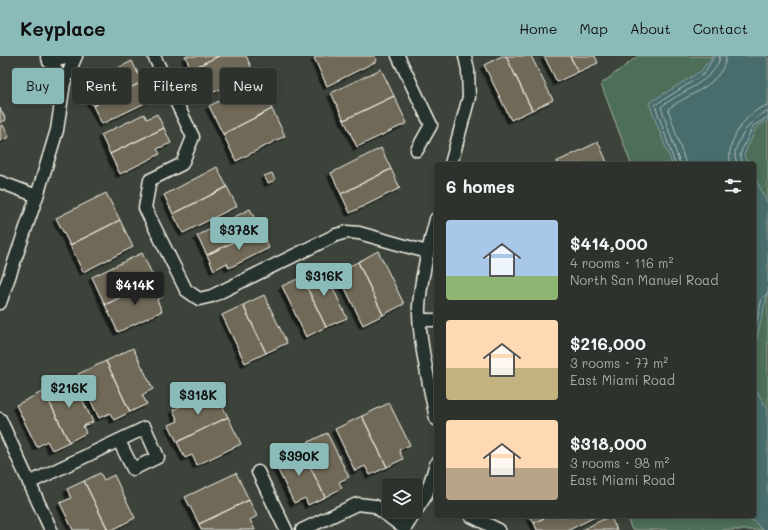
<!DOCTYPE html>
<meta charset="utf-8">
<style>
:root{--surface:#2d322c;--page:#393e38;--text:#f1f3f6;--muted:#a7aaa9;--line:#484d48;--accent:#8bbbb9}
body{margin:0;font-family:Mali,sans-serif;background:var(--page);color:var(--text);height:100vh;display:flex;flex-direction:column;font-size:15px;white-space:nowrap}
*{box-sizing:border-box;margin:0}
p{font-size:13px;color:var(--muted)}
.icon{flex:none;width:22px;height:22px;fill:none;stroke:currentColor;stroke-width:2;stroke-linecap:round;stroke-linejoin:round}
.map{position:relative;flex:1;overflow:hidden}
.sheet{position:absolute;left:434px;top:106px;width:322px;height:356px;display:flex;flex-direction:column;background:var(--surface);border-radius:4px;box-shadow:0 2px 6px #0003,0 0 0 1px var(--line)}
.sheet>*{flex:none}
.hud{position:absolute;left:12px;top:12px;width:362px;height:36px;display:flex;gap:8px}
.tools{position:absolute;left:382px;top:422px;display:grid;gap:8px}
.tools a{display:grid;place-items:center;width:40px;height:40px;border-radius:4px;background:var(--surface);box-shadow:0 2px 6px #0003,0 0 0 1px var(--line);font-size:20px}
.price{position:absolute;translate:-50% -34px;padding:0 9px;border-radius:4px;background:var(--accent);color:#111;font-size:13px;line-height:26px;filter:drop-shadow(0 1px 2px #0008)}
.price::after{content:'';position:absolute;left:50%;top:24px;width:12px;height:9px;margin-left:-6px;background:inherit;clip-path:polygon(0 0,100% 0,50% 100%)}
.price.selected{background:#222;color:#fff}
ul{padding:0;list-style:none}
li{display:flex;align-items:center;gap:12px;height:100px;padding:0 12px}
li span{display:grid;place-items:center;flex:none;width:112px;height:80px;border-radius:4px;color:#555}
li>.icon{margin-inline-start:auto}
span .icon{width:48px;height:48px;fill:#fffc;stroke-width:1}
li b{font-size:17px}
h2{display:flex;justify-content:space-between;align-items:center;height:48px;padding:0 12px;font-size:17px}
.tag{padding:0 14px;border-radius:4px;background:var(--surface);box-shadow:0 2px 6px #0003,0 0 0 1px var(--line);font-size:14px;line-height:36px}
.tag.selected{background:var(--accent);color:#111}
header{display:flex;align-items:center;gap:24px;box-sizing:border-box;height:56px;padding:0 20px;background:var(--accent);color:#111}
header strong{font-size:19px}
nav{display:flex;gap:22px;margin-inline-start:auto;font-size:14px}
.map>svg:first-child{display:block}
.green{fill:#4e6e58;stroke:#a1b0a0}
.water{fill:#486c6d;stroke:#8da19e}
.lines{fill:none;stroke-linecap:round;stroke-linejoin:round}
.shore{stroke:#afbcb7;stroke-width:1}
.building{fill:#706958;stroke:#f4f1e8;filter:url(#shadow)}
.minor-casing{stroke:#f4f1e8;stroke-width:15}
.minor{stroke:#26332d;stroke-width:12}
</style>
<header>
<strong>Keyplace</strong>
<nav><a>Home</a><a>Map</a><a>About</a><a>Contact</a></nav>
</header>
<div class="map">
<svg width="768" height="474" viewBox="0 0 768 474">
<defs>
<filter id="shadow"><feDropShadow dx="-3.5" dy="3.5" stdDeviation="0" flood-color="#0009"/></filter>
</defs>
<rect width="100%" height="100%" fill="#3c433a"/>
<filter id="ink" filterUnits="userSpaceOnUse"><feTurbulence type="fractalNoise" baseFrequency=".025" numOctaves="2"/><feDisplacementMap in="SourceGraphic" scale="8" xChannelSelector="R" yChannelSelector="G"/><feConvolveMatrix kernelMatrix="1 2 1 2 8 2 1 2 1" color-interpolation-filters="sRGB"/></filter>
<g filter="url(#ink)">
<path class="green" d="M638,0H768V474H632L626,460H754V108H631L601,28Z"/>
<path class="water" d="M712,0H768V64L756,72L744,99L748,108H672L649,47L701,15Z
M754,120L768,148V235L754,294Z
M754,330L768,354V474H762L754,465L721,460H754Z"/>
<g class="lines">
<path class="shore" d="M675,108L655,49L704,18L714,0
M680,108L661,51C677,37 718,24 720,0
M686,108L668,53C686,39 725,28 726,0
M731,108C723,90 748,51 768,50
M738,108C736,105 735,102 735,99C735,86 754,57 768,56
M743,108L740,98L753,70L768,61
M754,277L762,242L768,238"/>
</g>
<path class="building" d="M185,0H219L191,13Z
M219,0H246L254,17L204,41L191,13Z
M318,0H375L377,5L327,30L314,2Z
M502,0H506L532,54L511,64L484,9Z
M506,0H531L553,44L532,54Z
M544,0H570L578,16L557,26Z
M570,0H595L598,7L578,16Z
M132,5L142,26L93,50L82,30Z
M30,10L38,27L24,34L15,17Z
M381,13L394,40L344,64L331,37Z
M142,26L151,44L102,68L93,50Z
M258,26L272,53L223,78L209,50Z
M394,40L407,67L357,91L344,64Z
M0,52L6,64L0,67Z
M272,53L285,80L236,105L223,78Z
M144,58L147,63L157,58L164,72L110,98L101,79Z
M3,69L9,81L0,85V70Z
M164,72L171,87L157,93L160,98L120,118L110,98Z
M598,86L608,108H557L556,106Z
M381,92L391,113L341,138L331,117Z
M217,111L227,131L173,158L164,139Z
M391,113L400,132L350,157L341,138Z
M272,117L275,124L268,127L264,120Z
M227,131L237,150L183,177L173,158Z
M106,137L120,164L70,189L56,162Z
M250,153L260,173L207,199L197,180Z
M120,164L133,191L83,216L70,189Z
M260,173L269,192L229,212L227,207L214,214L207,199Z
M378,195L404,248L383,259L358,206Z
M142,197L155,224L105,249L92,221Z
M358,206L383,259L363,269L337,216Z
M323,211L347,262L326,271L302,221Z
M302,221L326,271L306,281L282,230Z
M155,224L163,241L157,244L162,255L118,276L105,249Z
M264,239L287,287L266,297L243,249Z
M243,249L266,297L245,307L222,259Z
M133,292L153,333L142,339L147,348L130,356L106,305Z
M106,305L130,356L114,364L110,357L99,362L78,318Z
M72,322L93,366L83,370L86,377L69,386L44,335Z
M214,334L228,361L177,386L169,369L178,365L173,354Z
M44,335L69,386L52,394L47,385L37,391L16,349Z
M389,347L410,389L399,394L403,403L387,411L362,360Z
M362,360L387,411L370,419L365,410L355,415L335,373Z
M228,361L241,388L197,409L192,399L185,402L177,386Z
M327,377L349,421L339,426L342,432L325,441L300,390Z
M300,390L325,441L308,449L305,442L294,447L273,404Z
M100,417L104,424L114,419L135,462L112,474H108L84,425Z
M236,417L249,444L199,468L185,441Z
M84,425L108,474H73L60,447L71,442L67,433Z
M249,444L257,460L250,464L255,474H201L199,468Z
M530,460H548L534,467Z
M548,460H597L569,474H537L534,467Z
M610,460L617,474H582Z"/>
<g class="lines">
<g class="minor-casing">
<path id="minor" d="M47,0L64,27
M154,0L193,81L182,108L150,124L145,152L186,234L199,243L212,240L336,179L347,176L359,177L427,196
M398,0L431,69L417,94
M49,6L75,0
M451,108L469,41L468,14L465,0
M0,126L37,140
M436,163C429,191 421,221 419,250C418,283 430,330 436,363
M0,247L37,140L57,74L64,27L76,0
M420,264H436
M0,363L51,474
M258,416L286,474
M29,427L145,372L158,401L133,413L119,385
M471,460L499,474
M302,474L357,448L375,450L405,473
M404,474L426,439L436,408"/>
</g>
<use href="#minor" class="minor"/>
</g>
</g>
</svg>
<div class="tools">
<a><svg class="icon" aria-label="layers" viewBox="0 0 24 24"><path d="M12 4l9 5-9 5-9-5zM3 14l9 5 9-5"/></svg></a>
</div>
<b class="price" style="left:239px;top:195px">$378K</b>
<b class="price" style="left:324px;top:241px">$316K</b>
<b class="price selected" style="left:135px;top:250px">$414K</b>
<b class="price" style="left:69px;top:353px">$216K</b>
<b class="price" style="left:198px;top:360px">$318K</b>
<b class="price" style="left:299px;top:421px">$390K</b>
<div class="hud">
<a class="tag selected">Buy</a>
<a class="tag">Rent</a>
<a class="tag">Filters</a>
<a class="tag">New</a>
</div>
<section class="sheet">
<h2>6 homes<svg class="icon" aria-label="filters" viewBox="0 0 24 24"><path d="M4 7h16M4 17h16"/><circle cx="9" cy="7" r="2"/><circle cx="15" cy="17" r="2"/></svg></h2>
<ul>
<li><span style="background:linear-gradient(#a9c7e8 70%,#8fb573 0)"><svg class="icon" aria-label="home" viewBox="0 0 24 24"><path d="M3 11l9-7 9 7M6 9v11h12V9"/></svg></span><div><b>$414,000</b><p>4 rooms · 116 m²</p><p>North San Manuel Road</p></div></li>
<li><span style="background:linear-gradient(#ffd9b3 60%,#c2b280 0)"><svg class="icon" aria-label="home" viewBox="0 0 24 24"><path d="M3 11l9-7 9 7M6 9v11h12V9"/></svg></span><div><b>$216,000</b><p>3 rooms · 77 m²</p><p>East Miami Road</p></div></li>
<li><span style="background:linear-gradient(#ffd9b3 60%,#b9a48a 0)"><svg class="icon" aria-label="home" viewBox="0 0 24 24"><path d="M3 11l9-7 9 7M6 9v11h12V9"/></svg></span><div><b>$318,000</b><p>3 rooms · 98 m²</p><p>East Miami Road</p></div></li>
</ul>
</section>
</div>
